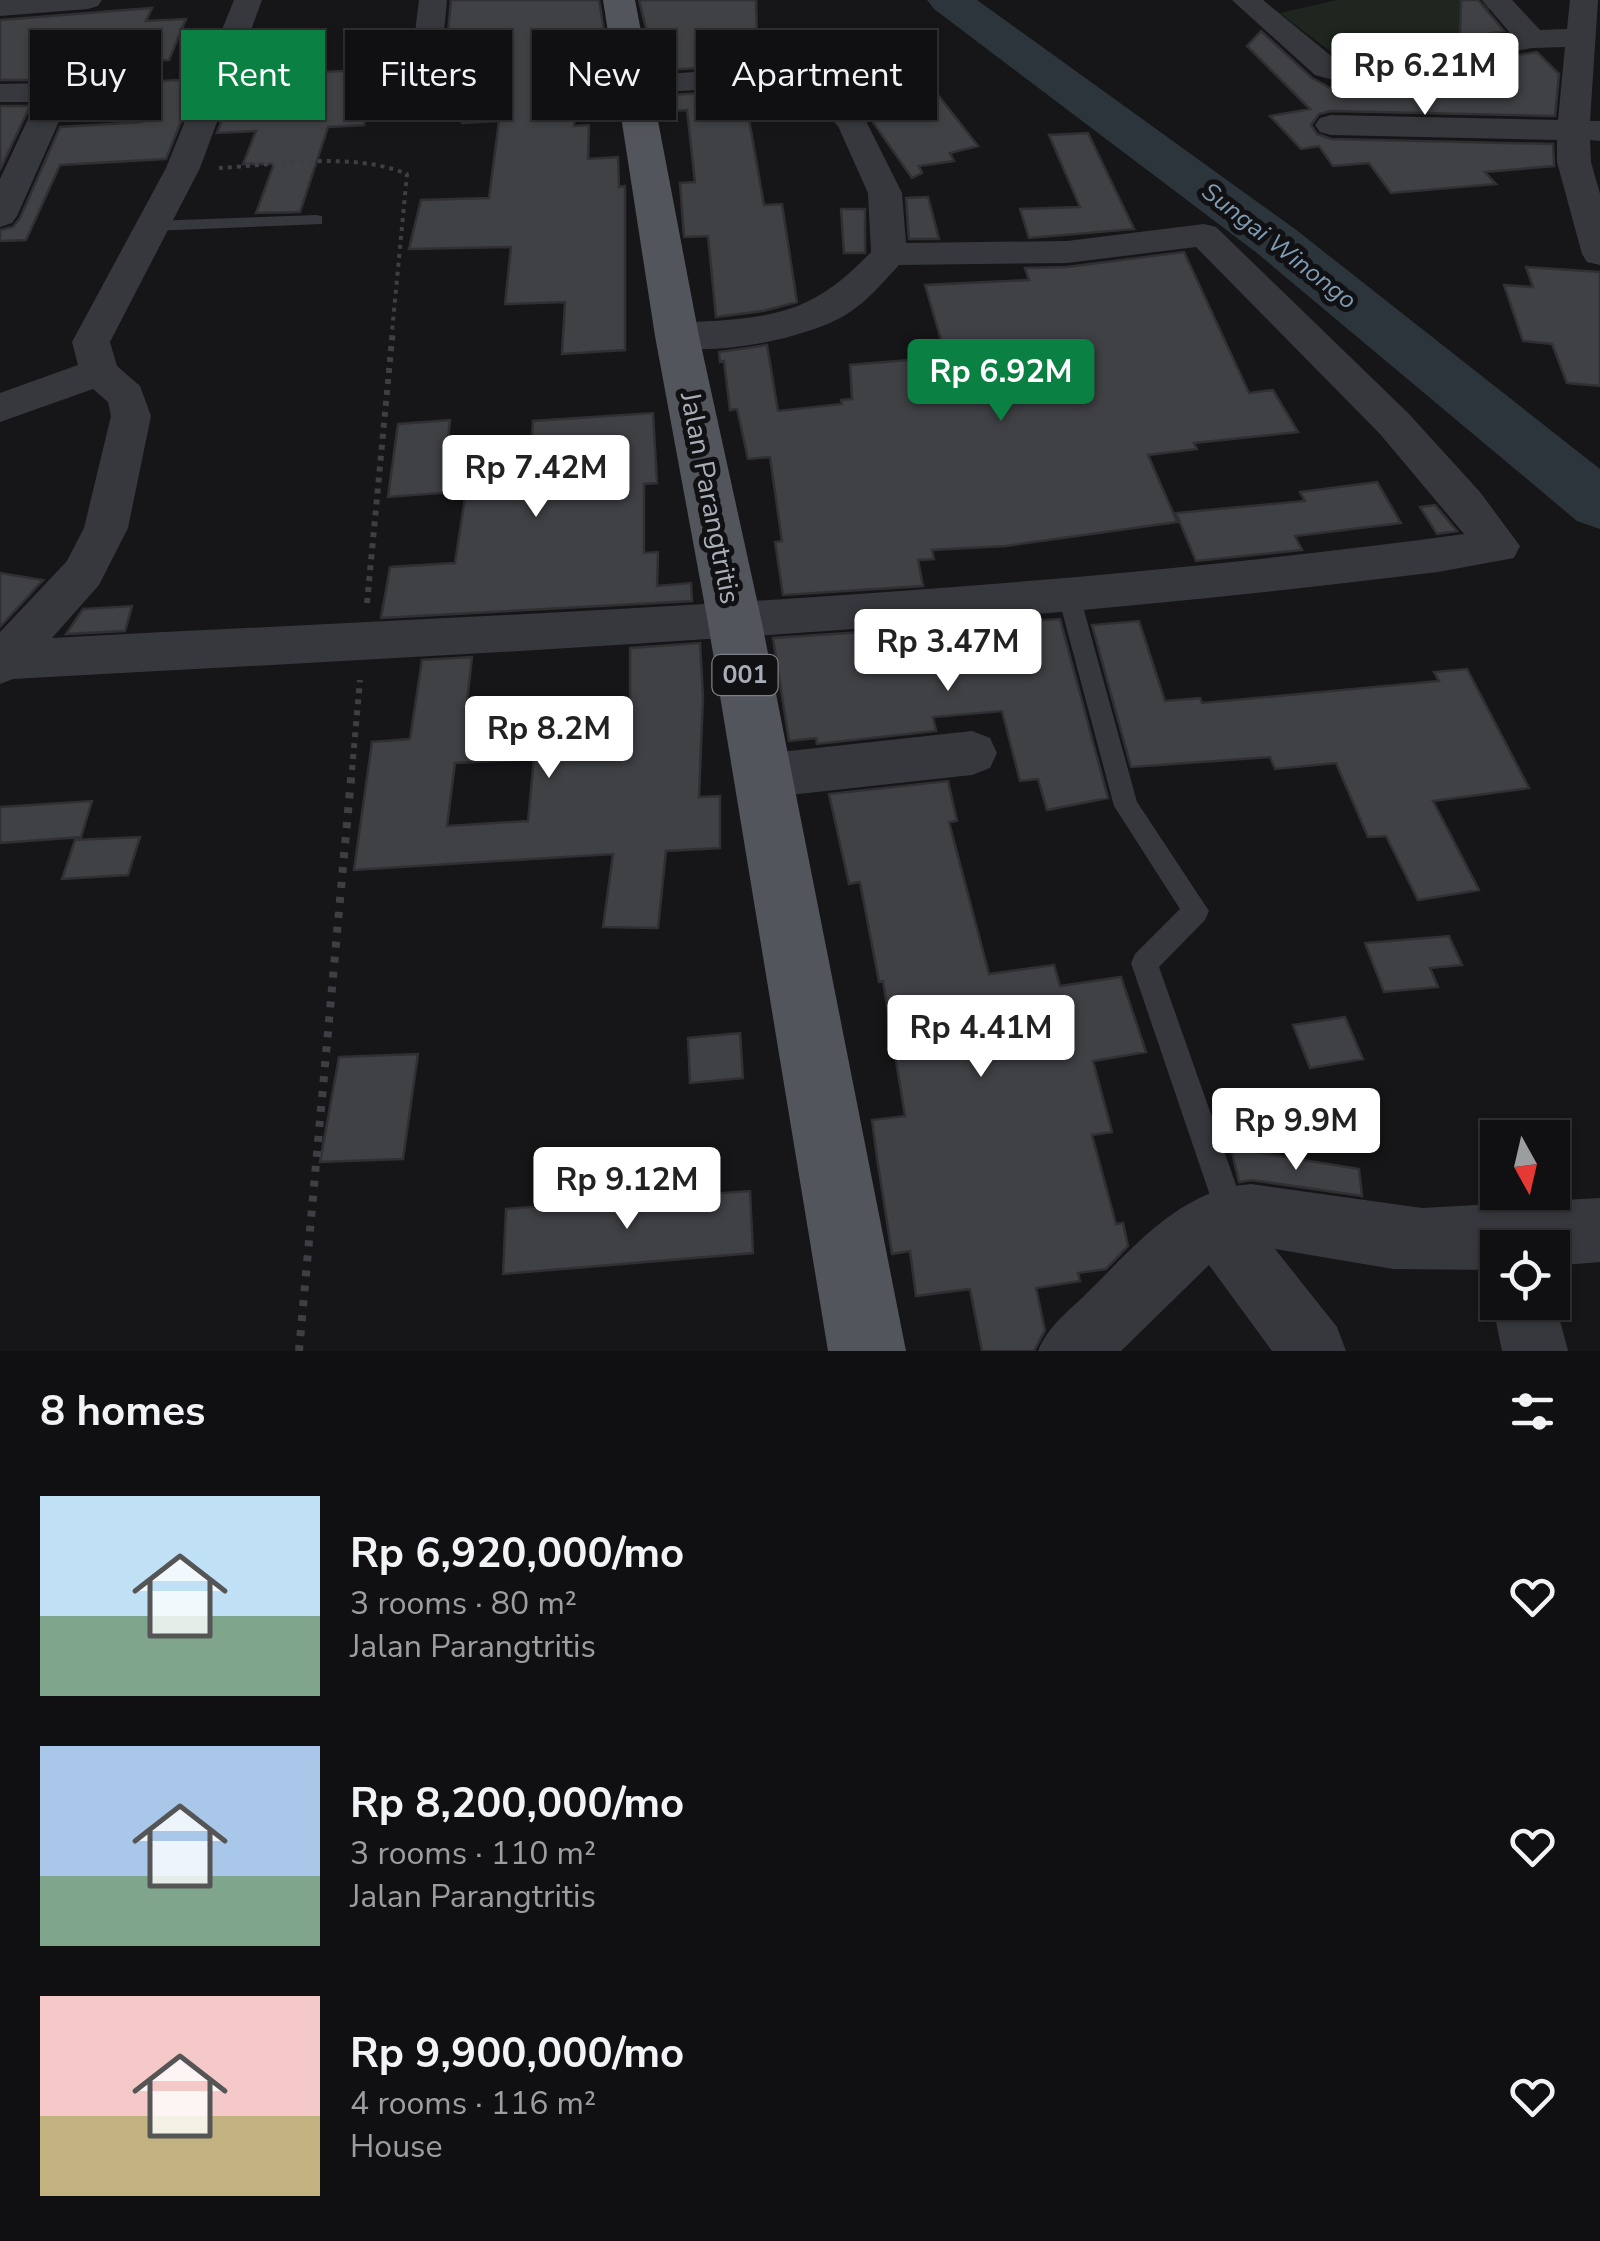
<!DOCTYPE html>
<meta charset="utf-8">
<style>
:root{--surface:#101012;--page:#19191b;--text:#f1f3f6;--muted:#9c9d9f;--line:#303032;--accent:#0b8043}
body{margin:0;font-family:"Nunito Sans",sans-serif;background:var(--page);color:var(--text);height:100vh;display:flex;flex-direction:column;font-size:38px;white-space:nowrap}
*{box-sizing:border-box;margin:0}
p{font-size:32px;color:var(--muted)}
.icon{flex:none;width:55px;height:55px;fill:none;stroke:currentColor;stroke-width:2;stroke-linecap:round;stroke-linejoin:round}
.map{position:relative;height:1351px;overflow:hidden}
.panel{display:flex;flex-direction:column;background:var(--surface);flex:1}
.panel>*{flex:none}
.hud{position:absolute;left:30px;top:30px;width:1000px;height:90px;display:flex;gap:20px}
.needle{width:65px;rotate:172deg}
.fabs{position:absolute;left:1480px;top:1120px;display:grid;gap:20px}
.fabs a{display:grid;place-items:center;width:90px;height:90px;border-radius:0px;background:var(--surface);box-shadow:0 2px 8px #0004,0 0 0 2px var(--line);font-size:50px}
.price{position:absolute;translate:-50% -85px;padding:0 22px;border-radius:10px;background:#fff;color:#222;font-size:32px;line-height:65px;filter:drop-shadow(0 2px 5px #0008)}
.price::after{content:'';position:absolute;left:50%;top:60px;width:30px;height:22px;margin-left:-15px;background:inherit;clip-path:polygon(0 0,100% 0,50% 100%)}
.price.active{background:var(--accent);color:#fff}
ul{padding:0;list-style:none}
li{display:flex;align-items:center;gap:30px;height:250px;padding:0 40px}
li span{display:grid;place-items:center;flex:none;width:280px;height:200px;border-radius:0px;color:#555}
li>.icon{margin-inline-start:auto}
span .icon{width:120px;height:120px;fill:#fffc;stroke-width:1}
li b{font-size:42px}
h2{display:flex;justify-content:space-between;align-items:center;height:120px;padding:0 40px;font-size:42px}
.tag{padding:0 35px;border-radius:0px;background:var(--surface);box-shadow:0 2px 8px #0004,0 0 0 2px var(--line);font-size:35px;line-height:90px}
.tag.active{background:var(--accent);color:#fff}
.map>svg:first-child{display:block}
.green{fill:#1e261f}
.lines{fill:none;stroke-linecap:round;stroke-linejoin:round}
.river{fill:#2c353c;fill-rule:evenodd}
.building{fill:#404145;stroke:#303034;stroke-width:2.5;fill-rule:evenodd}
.path-far2{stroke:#3d3f44;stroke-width:4;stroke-dasharray:4 5;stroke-linecap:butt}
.path-far1{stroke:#3d3f44;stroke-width:6;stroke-dasharray:5 6;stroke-linecap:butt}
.path{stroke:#3d3f44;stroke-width:8;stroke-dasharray:6 9;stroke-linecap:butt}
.lane{fill:#37383d;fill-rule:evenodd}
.street{fill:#37383d;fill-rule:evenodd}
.primary{fill:#53555c;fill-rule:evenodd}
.labels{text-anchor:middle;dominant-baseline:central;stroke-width:10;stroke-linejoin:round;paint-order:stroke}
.far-water-label{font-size:25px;font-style:italic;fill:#7f9bb3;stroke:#111113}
.shield{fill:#111113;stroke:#7b7e86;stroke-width:2.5}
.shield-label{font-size:25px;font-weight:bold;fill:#a8adb8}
.street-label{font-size:28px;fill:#a8adb8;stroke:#111113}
</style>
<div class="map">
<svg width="1600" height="1351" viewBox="0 0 1600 1351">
<rect width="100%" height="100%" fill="#161618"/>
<path class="green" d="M1337,0H1479L1490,6L1483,41L1348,65L1280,13Z"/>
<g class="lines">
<path class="river" d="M927,0H977L1295,229L1600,469V529L1577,521L1257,253L934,9Z"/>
</g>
<path class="building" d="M451,0H599L605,37L580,39L574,126L589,125L588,159L618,157L619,187L625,186V350L562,354L565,302L505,304L511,247L409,249L421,200L489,198L499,121L462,123L466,93L423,96L427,74H437L445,64Z
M639,0H756L757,37L767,36L768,40L837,35L849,72L883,69L894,99L935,91L978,146L950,153L954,161L919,166L922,173L912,178L840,75L816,77L779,65L758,64L668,70L667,59L654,60Z
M1461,0H1478L1504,31L1460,39Z
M152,8L146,21L186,19L169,60L59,62L49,80H0V20Z
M1261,31L1312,78L1334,90L1413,80L1406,74L1537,52L1559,74L1555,116L1331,111L1319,114L1311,125L1317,134L1331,139L1553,144L1554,166L1485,172L1496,184L1391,193L1369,163L1333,166L1319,146L1301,149L1270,116L1310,109L1247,46Z
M376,69L364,125L328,127L300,212L256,213L274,164H243L256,131L217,133L238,77Z
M198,79L166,159L60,165L26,240L0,241V230L13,227L20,218L60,127L142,122L161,81Z
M744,91L764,205L782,204L797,302L763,311L716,317L708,236L684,237L680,183L695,182L687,110L671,111L670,95Z
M0,106H30L0,170Z
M1088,133L1134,229L1029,238L1020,209L1080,207L1049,135Z
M928,197L939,239H909L906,198Z
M841,209H865V253H844Z
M1184,252L1249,393L1273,390L1298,432L1194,443L1197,449L1148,455L1177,522L1006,546L932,550L934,559L918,560L923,586L783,595L775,542L782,541L770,457L748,459L737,409L730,410L724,361L720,362L719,352L767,345L778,411L842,404L841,400L852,399L850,365L946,357L925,285L1029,280L1025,268L1067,267Z
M1526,267L1600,272V386L1567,383L1552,344L1523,341L1504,285L1533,287Z
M653,413L657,483L644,484V553L658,552L657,586L691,583L692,601L381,618L390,567L455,563L466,491L388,497L398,424L450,420L446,458L531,452L533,421Z
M1377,482L1401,523L1295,536L1302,550L1196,561L1176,513L1305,501L1300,492Z
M1435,505L1457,531L1437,534L1420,507Z
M0,573L43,580L0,627Z
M132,606L125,631L66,634L83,609Z
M1060,619L1108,798L1047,810L1038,779L1020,781L1002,711L933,717L936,731L817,744L816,738L789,741L773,638Z
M1139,621L1165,701L1200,698L1202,703L1439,681L1434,672L1467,669L1529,788L1433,801L1479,890L1418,900L1386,836L1368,837L1336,763L1275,769L1270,757L1131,767L1092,625Z
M700,643L703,697L699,797L720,796V848L666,851L658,928L603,927L613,854L354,870L372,742L410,739L422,660L472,657L466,710L630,701V648ZM534,759L528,821L447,826L455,763Z
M948,781L957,821L949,822L989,974L1054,965L1060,986L1121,977L1146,1052L1093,1061L1112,1132L1092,1135L1116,1224L1123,1223L1128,1246L1106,1269L1078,1273L1080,1281L1036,1288L1045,1330L1034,1351H982L970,1289L916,1296L910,1251L892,1254L877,1158L872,1120L905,1116L883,981L879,982L860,882L849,884L829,794Z
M92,801L81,837L0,843V807Z
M140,837L128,875L62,879L75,840Z
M1449,936L1462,965L1430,968L1438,987L1384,992L1365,943Z
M1345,1017L1363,1059L1310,1068L1293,1025Z
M740,1033L743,1078L690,1083L688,1038Z
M418,1054L403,1159L320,1162L339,1057Z
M1231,1148L1359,1169L1362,1196L1252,1180L1239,1182Z
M750,1191L753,1253L503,1274L506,1209Z"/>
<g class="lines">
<path class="path-far2" d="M219,168C277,165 352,151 407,174L392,332"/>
<path class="path-far1" d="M367,603L393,329
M352,770L360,680"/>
<path class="path" d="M299,1351L352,768"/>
<path class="lane" d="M316,215L322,216V224L151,231L143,226L151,221Z
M1069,587L1080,596L1137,802L1209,911L1205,920L1159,967L1247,1216L1243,1227L1232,1231L1221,1227L1217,1216L1131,963L1135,954L1180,909L1114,806L1058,596Z"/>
<path class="street" d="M0,0H102L98,6L88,9L0,16Z
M234,0H262L200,168L110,342L117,366L140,386L151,416L128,528L99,585L52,638C523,613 996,598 1464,534L1380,434L1196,247L1067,263L899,265C883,282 868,301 847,314C807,339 709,358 664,345L658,336L664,327C684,321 705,322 726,320C793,315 825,300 871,252L868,193L838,126L812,100L775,87L758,86L632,94L621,92L617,85L621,78L632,76L758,68L778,69L834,86L863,115L902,193L906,243L1067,241L1204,224L1216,227L1408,413L1480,492L1520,546L1514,558L1438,572C964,631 489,653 13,679L0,684V632L67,561L84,528L111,416L108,402L93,389L0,422V393L78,365L72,342L166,168Z
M419,0H447L441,64L437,70H415L411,64Z
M1232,0H1263L1341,64L1511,34L1482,0H1512L1540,30L1567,29L1570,0H1598L1590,121H1600V141L1590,140L1591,162L1600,194V265L1587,262L1582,254L1557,162V140L1331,135L1320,132L1315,125L1320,118L1331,115L1558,120L1565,47L1532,48L1341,82L1315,75Z
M44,83L55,85L68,101L17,216L12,223L0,227V179L36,102H0V84Z
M972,731L990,738L997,753L990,768L972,775L762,798L744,792L737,776L744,760L762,754Z
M1251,1184L1422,1208L1600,1198V1262L1552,1266V1248H1498V1270L1393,1269L1275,1249L1337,1327L1346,1351H1272L1209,1265L1121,1351H1038C1049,1325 1067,1313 1087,1293C1134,1247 1181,1189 1251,1184Z
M1498,1290V1302H1552V1290L1568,1351H1502L1492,1302Z"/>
<path class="primary" d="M603,0H635L699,336L762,623L906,1351H828L708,623L655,336Z"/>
</g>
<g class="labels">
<g class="far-water-label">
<text transform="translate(1279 246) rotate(38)">Sungai Winongo</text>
</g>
<rect class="shield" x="712.5" y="655" width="65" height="40" rx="8"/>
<g class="shield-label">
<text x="745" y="675">001</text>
</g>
<g class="street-label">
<text transform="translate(710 498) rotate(79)">Jalan Parangtritis</text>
</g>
</g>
</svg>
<div class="fabs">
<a><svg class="needle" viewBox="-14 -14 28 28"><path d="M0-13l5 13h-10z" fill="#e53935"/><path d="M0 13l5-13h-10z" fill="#9c9d9f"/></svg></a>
<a><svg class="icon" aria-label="locate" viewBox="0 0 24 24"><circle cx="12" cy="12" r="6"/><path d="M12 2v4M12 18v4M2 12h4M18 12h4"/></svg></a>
</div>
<b class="price" style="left:1425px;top:118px">Rp 6.21M</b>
<b class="price active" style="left:1001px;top:424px">Rp 6.92M</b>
<b class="price" style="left:536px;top:520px">Rp 7.42M</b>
<b class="price" style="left:948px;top:694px">Rp 3.47M</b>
<b class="price" style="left:549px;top:781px">Rp 8.2M</b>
<b class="price" style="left:981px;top:1080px">Rp 4.41M</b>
<b class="price" style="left:1296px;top:1173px">Rp 9.9M</b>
<b class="price" style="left:627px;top:1232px">Rp 9.12M</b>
<div class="hud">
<a class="tag">Buy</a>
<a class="tag active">Rent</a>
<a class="tag">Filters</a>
<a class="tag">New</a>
<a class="tag">Apartment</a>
</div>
</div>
<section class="panel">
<h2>8 homes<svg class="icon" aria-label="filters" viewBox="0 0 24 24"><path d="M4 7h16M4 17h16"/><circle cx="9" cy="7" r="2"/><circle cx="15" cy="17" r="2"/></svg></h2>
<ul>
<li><span style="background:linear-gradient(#bfe0f5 60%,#7fa58c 0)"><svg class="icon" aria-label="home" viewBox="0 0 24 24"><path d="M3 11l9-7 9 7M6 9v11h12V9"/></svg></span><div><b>Rp 6,920,000/mo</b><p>3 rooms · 80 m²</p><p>Jalan Parangtritis</p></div><svg class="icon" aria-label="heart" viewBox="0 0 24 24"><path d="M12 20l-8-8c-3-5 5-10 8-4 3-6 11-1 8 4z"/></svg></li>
<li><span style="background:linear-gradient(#a9c7e8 65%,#7fa58c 0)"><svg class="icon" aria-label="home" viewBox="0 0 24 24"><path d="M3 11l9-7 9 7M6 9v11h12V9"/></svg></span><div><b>Rp 8,200,000/mo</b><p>3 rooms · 110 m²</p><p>Jalan Parangtritis</p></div><svg class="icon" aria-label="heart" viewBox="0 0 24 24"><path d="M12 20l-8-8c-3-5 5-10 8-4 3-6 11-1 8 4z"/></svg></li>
<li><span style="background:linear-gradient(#f6c9c9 60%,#c2b280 0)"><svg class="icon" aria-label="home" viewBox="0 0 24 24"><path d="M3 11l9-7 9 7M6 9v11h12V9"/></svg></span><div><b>Rp 9,900,000/mo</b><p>4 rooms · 116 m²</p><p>House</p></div><svg class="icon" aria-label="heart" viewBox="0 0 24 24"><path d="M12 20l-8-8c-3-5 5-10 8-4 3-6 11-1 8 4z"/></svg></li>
</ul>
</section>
